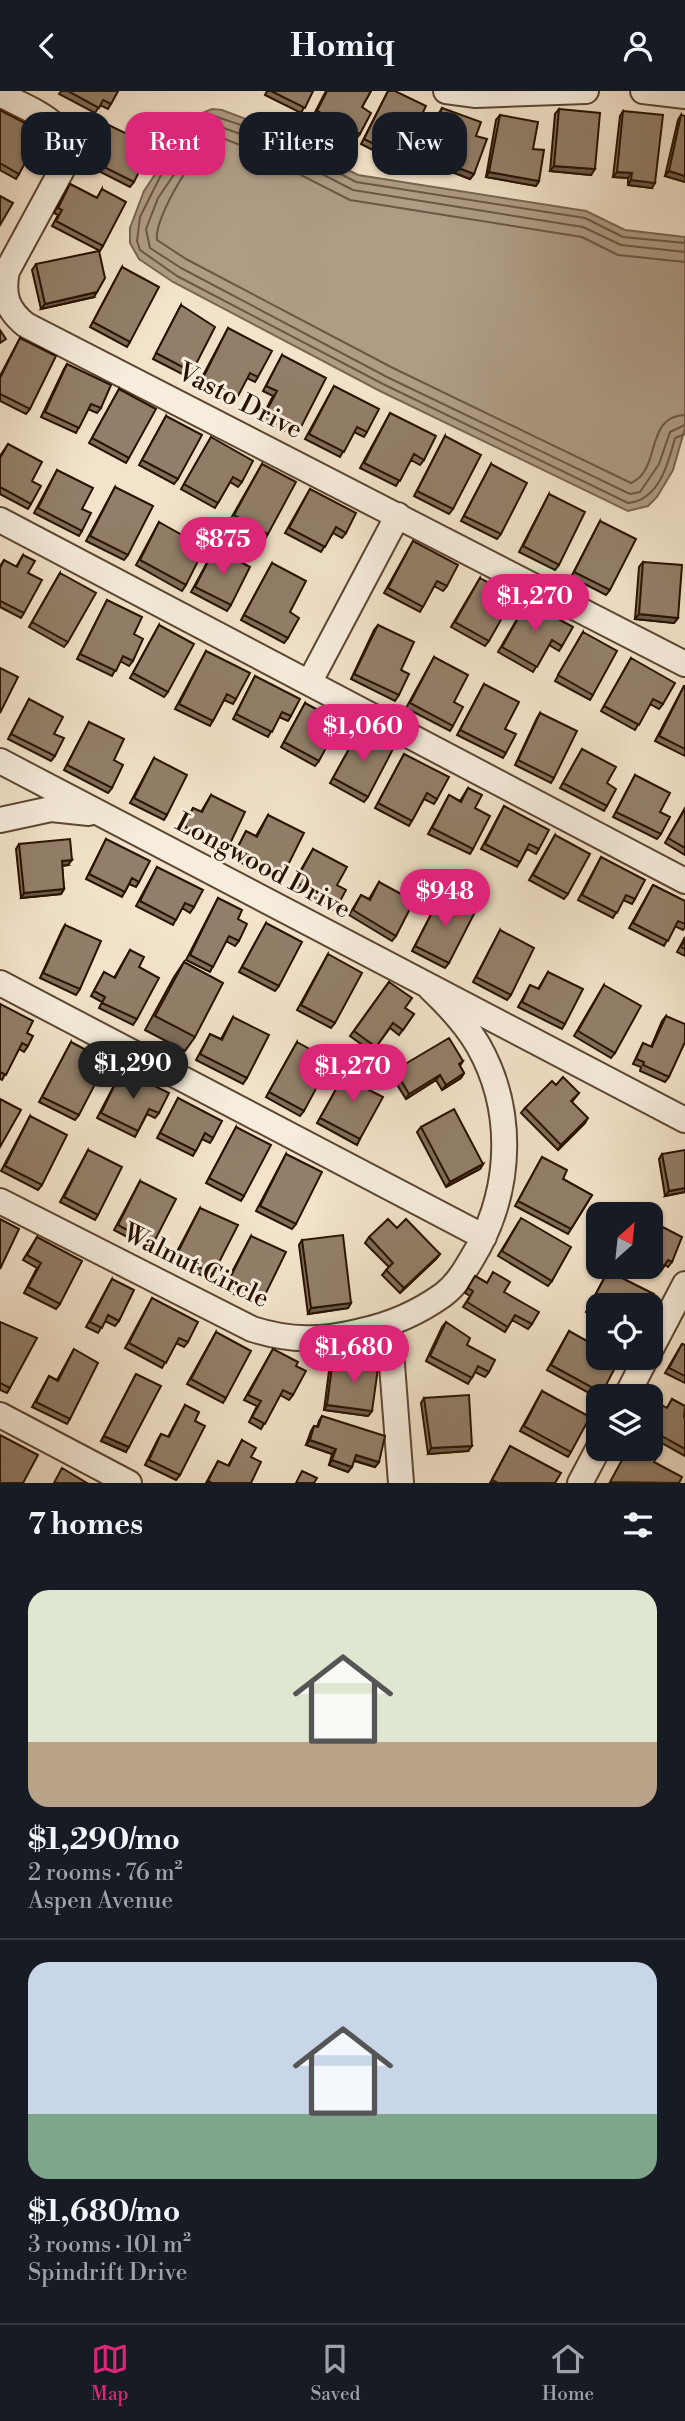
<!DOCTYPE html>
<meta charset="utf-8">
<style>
:root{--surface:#171b24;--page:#20242c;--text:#f1f3f6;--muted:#9ea1a6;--line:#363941;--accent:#db2777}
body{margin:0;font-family:"Libre Bodoni",serif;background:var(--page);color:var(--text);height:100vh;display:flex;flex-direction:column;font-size:26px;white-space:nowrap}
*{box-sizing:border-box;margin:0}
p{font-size:23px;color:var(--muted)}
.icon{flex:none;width:38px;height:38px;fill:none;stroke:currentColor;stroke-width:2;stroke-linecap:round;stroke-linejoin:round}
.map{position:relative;height:1392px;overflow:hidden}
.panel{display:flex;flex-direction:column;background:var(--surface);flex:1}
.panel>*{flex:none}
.guide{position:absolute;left:21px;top:21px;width:644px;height:63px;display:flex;gap:14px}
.needle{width:46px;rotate:27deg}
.buttons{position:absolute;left:586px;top:1111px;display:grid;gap:14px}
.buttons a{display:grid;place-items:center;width:77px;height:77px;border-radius:14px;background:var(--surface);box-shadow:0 2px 5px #0004;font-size:35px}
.price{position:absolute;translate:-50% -60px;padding:0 16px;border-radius:24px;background:var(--accent);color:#fff;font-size:23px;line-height:46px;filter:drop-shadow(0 2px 4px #0008)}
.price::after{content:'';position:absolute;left:50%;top:42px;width:21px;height:16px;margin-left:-10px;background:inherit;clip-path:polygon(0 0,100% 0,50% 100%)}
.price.selected{background:#222;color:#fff}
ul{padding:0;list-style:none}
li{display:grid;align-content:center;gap:14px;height:371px;padding:0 28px}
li+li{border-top:2px solid var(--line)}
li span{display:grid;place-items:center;height:217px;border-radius:21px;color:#555}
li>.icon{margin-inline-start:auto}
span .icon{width:126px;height:126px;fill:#fffc;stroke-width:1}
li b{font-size:30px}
h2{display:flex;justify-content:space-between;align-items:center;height:84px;padding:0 28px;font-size:30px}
.chip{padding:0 24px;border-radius:21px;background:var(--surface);box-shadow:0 2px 5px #0004;font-size:24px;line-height:63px}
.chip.selected{background:var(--accent);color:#fff}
header{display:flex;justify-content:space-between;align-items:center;height:91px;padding:0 28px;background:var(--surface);font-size:32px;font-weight:700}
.dock{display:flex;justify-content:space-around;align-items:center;height:98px;border-top:2px solid var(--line);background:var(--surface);font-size:19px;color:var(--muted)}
.dock a{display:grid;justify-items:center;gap:4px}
.dock .selected{color:var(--accent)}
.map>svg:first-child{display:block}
.water{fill:#ae9c85;stroke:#796550;stroke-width:2}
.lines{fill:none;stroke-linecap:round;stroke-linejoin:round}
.shore{stroke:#6c5742;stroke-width:2}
.minor-casing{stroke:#5b4632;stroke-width:28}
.minor{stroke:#f7eddd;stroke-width:24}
.wall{fill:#7e6d5a;stroke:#291200;stroke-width:2}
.shaded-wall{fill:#66594a;stroke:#291200;stroke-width:2}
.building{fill:#927f69;stroke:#291200;stroke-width:2}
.labels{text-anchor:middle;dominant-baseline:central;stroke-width:6;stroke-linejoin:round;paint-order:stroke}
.street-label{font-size:26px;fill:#291200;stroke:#f7eddd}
</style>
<header><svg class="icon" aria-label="back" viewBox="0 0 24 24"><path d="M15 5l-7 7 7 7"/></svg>Homiq<svg class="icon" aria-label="person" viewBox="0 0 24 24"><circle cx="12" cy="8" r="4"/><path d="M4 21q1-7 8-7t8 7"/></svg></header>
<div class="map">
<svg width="685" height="1392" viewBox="0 0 685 1392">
<rect width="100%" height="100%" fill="#f2e3ca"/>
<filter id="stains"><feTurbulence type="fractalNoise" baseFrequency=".00286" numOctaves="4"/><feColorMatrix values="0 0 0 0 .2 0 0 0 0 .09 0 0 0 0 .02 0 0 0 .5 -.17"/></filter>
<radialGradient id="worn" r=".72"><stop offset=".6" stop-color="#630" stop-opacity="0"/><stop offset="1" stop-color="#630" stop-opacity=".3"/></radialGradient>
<path class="water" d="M212,18L222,19L259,33L358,84L586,120L625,139L685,146V337L673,379L657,406L648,415L628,420L380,300L173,191L139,168L130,152V137L144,100L188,34L202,22Z"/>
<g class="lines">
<path class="shore" d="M685,152L623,146L585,127L356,91L256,39L214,25L205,28L194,38L161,84L140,126L137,150L140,159L177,185L383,293L628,412C659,409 668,373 675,347L685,343
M685,161L621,154L583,136L353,99L252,47L215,34L201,44L158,107L146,138L150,157L181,177L387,286L630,403L640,401L659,373L670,341L685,334
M685,171L618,164L582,146L350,109L248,57L217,45C198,54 153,128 157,149L186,168L391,276L631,392C662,379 644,325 685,324"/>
<g class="minor-casing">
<path id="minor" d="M446,0L476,4L586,0
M643,0L685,5
M0,3C29,19 79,33 64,75L7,180C2,204 7,219 26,234L685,573
M0,429L685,790
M309,592L398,424
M0,670L685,1029
M0,729L51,718L89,722
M0,892L484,1146
M0,1110L252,1238C290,1250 322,1250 361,1240C390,1234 419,1221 443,1204C459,1192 468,1174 478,1157C512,1094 514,1017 478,954C465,932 449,915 430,897
M389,1234L401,1392
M651,1258L685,1193
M626,1306L646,1267
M0,1324L129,1392
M580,1392L598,1358"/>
</g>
<use href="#minor" class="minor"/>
</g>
<path class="wall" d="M61,0H118L108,18L100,14L95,22L59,3Z
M267,0H313L301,22L265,4Z
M326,0H371L362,16L360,43L356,48L313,25Z
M388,0L415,38L410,71L406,76L361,53Z
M442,17L476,45L474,83L470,88L421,69L439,22Z
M559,18L591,84L550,80L555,23Z
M0,19L19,83L16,88L0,79Z
M623,20L652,97L628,94V87L613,86L620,25Z
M500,24L533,58L539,90L536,95L486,86L496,29Z
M681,24L685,91L665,85L678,29Z
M102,31L126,43L132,32L134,91L130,96L81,71Z
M70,93L97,107L102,98L103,155L100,160L52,135L58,124L54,122Z
M36,173L94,206L41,218L32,179Z
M122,176L130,251L127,256L90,236Z
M181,214L192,281L188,286L153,268Z
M228,237L258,286L255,291L247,287L234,310L199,292Z
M20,247L30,318L26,323L0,310V285Z
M282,264L299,340L296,345L261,328L273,305L263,300Z
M67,273L101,317L97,322L88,318L76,342L41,326L64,278Z
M334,295L367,341L364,346L354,341L340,366L305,348Z
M119,298L129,367L126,372L89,352Z
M390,322L424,369L420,374L411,369L396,395L360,377Z
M166,325L178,388L174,393L139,374Z
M445,345L453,418L449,423L414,405Z
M211,346L242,391L238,396L230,391L215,417L181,398Z
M8,353L32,390L31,413L28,418L0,403V365Z
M262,373L268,443L265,448L230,429Z
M491,373L501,443L497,448L461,430Z
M57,379L82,418V440L79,445L34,422Z
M115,396L128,464L124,469L86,450Z
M310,398L346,442L342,447L333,442L321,461L285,442Z
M549,403L559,474L555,479L519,461Z
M600,430L610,499L606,504L571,486Z
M159,431L189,465L186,494L182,500L136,474Z
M413,450L447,495L443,500L434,495L420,521L384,502Z
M215,457L231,514L227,520L191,501Z
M23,464L28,482L24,522L21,527L0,516V475L4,469L16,476Z
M643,471L678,527L674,532L635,528L639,476Z
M272,472L290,521L288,547L284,552L241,529Z
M60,482L68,551L64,556L29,536Z
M480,487L489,550L485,555L451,536Z
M107,509L134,543L133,570L129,575L120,570L112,585L77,568Z
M527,511L562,555L559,560L549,554L533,581L498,561Z
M159,534L168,601L164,606L130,587Z
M378,534L401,579L399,604L395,610L351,588L374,539Z
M583,541L593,604L590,609L555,590Z
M206,560L236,608L233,613L224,609L210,635L175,618Z
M434,566L454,611L453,635L450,640L406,617Z
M631,567L663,613L659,618L650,613L635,639L601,620Z
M255,585L291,625L288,630L279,626L268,646L233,628Z
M484,593L505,638L506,662L503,667L457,644Z
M684,595H685V665L655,650Z
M29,608L54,643L55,665L51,670L8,648Z
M305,612L319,670L315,675L281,656Z
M540,622L554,687L551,692L515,674L537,627Z
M89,631L114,669L112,697L108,702L64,679Z
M359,640L368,706L364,711L330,692Z
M582,658L607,692V715L604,720L560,697Z
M404,663L437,708L434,713L424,708L409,735L375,717Z
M154,667L167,724L164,729L130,712Z
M635,684L660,721L661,743L657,748L613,726Z
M468,697L475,717L473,758L470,763L428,743L449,704L460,710Z
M211,704L228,757L224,762L181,740L193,717L201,721Z
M504,715L539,758L536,763L527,758L517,776L481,758Z
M685,717V764L665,752Z
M268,724L282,786L279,791L232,767L246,740L256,745Z
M555,744L568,803L564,808L529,789Z
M106,748L139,791L136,796L129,793L122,806L86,788Z
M19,753L68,774L62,775L64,798L61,803L21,807L16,758Z
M313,758L337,794L338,814L334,819L291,796Z
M601,766L635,808L632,813L623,809L613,827L578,809Z
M157,776L194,816L190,822L182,817L173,834L136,815Z
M379,791L396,845L392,850L349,824L361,804L369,808Z
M653,794L685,810V836L683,839L675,835L664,855L629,837Z
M441,804L449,872L445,877L412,860Z
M218,807L238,828L239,850L235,855L226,850L210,881L186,869Z
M266,832L279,895L275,900L239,881Z
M65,834L80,898L76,904L40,887L62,839Z
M500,839L511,904L507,909L473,891Z
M685,846V865L677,861Z
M130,859L139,876L137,928L133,934L99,917L102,911L91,905L104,881L114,887Z
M328,863L335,932L331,937L297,919Z
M184,871L195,946L185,960L145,939L174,886Z
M548,881L565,933L562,938L518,916L530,894L538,898Z
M389,891L405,917L414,923L399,944L390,937L372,961L350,945Z
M604,894L615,962L611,967L574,945Z
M0,913L28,955L24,961L19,958L2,989L0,988Z
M666,925L669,986L665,991L640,980L641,976L633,973L643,952L651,956L662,930Z
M233,926L247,987L243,993L196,969L210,943L221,948Z
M71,951L79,1024L75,1029L39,1011Z
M297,951L304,1020L300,1025L266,1006Z
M463,970L460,975L464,982L461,987L442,999L436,989L406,1008L391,984L395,979Z
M349,975L369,999L360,1048L357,1054L317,1032Z
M122,979L159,1022L155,1027L147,1023L135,1046L97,1027Z
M556,994L579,1002L572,1011L585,1032L558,1059L521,1022L525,1017Z
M178,1007L213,1047L210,1052L202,1048L193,1065L157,1047Z
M30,1025L42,1094L38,1099L1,1080Z
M236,1036L244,1105L241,1110L206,1092Z
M421,1036L483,1073L480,1078L446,1096L417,1041Z
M88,1059L98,1124L95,1129L60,1111Z
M286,1063L296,1133L292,1138L256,1120Z
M662,1063L685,1101L665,1105L659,1068Z
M542,1066L563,1088L592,1104L568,1143L515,1115Z
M140,1090L153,1153L150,1158L114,1139Z
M200,1117L213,1183L209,1188L172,1170Z
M651,1130L672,1171L668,1176L665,1174L661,1180L651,1175Z
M518,1132L552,1190L548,1195L498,1165Z
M397,1137L440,1163L436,1168L400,1202L382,1184L389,1176L365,1152L369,1146Z
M251,1145L262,1210L259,1215L223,1198Z
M37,1146L60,1213L56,1218L24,1202L37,1177L23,1169Z
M302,1149L351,1212L348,1217L308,1223L299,1154Z
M608,1180L598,1214V1227L586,1221Z
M475,1185L504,1201L532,1233L528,1238L512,1229L505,1241L463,1216L470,1205L465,1202Z
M112,1188L119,1230L115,1235L105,1230L98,1242L86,1236Z
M152,1207L188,1251L184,1256L176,1252L162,1277L125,1257Z
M0,1231L10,1297L7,1302L0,1299Z
M446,1231L489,1281L485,1286L475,1281L468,1293L426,1270L442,1236Z
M569,1240L602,1302L598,1307L547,1279Z
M216,1241L226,1307L223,1312L187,1293Z
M682,1253L685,1254V1292L665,1282Z
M74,1258L70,1328L67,1333L32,1316L49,1285L57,1289Z
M273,1258L296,1275L293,1304L289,1309L280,1304L261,1338L249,1331L257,1315L244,1309Z
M354,1266L372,1320L368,1325L324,1319L329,1280L332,1275L350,1277V1272Z
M136,1283L126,1361L101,1350Z
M542,1300L571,1361L568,1366L520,1340Z
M424,1307L468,1360L428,1363L421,1312Z
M672,1308L685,1327V1365L651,1346V1313L667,1317Z
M185,1314L195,1330L180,1384L176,1389L145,1374L158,1348L161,1343L168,1346Z
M322,1325L379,1371L375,1376L354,1370L348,1381L329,1374L332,1363L306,1354L311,1340L314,1335L317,1336L319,1330Z
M242,1349L251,1366V1392H206L218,1370L228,1375Z
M510,1355L555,1392H490Z"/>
<path class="shaded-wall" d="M425,64L474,83L470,88L421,69Z
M554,75L595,78L591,84L550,80Z
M669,80L685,85V91L665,85Z
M489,81L539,90L536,95L486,86Z
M617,81L632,82L628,87L613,86Z
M631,89L655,92L652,97L628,94Z
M97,201L94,206L41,218L45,213Z
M639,523L678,527L674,532L635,528Z
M72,769L68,774L58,775L62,770Z
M64,798L61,803L21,807L24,802Z
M464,982L461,987L442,999L446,994Z
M440,984L436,989L406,1008L409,1003Z
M588,1027L585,1032L558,1059L561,1054Z
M483,1073L480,1078L446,1096L450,1091Z
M685,1097V1101L665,1105L669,1100Z
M440,1163L436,1168L400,1202L404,1197Z
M351,1212L348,1217L308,1223L311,1217Z
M327,1314L372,1320L368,1325L324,1319Z
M104,1345L129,1356L126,1361L101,1350Z
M310,1349L336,1358L332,1363L306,1354Z
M472,1355L468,1360L428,1363L431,1357Z
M356,1364L379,1371L375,1376L353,1369Z
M332,1369L352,1376L348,1381L329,1374Z"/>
<path class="building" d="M68,0H118L111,13L103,9L99,17Z
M271,0H313L305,17Z
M327,0H371L362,16L371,22L360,43L317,20Z
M388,0H395L426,15L415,38L424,42L410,71L364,48Z
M442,17L481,31L476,45L487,48L474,83L425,64Z
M559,18L600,22L595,78L554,75Z
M0,19L42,41L19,83L0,72Z
M623,20L663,24L655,92L631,89L632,82L617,81Z
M500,24L538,31L533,58L544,59L539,90L489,81Z
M681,24L685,25V85L669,80Z
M102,31L127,43L132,32L157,45L134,91L84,66Z
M70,93L97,107L102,98L126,111L103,155L56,130L62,119L58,117Z
M0,105L13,112L0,134Z
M99,160L105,187L97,201L45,213L36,173Z
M122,176L159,196L130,251L93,231Z
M181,214L215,236L192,281L156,262Z
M228,237L272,260L258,286L250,282L238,305L203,287Z
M0,239L6,248L0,252Z
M20,247L56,265L30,318L0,303V287Z
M282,264L326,287L299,340L265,323L277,300L266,295Z
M67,273L111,294L101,317L91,313L79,337L45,321Z
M334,295L379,318L367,341L357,336L344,361L309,343Z
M119,298L156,318L129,367L92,347Z
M390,322L436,345L424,369L414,363L400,390L364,372Z
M166,325L202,344L178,388L142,369Z
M445,345L481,364L453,418L417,400Z
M211,346L253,370L242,391L233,386L218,412L184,393Z
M8,353L42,371L32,390L41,395L31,413L0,396V367Z
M262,373L296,391L268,443L234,424Z
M491,373L527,392L501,443L464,425Z
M57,379L93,397L82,418L91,422L82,440L38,417Z
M115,396L153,415L128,464L90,445Z
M310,398L356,422L346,442L336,436L325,456L289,437Z
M549,403L585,421L559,474L523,455Z
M600,430L636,448L610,499L574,481Z
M159,431L196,452L189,465L198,470L186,494L140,469Z
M413,450L458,474L447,495L437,490L423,516L388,497Z
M215,457L250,476L231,514L195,496Z
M23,464L35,470L28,482L42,489L24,522L0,510V477L4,469L17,476Z
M643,471L682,474L678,527L639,523Z
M272,472L306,490L290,521L299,527L288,547L244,524Z
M60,482L96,502L68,551L32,531Z
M480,487L514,506L489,550L455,531Z
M107,509L142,526L134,543L143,548L133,570L123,565L116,580L80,563Z
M527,511L573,536L562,555L552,549L537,576L502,556Z
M159,534L194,553L168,601L133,582Z
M378,534L414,551L401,579L409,583L399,604L354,583Z
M583,541L617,560L593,604L558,584Z
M206,560L250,582L236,608L227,603L213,630L179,613Z
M434,566L468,584L454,611L463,616L453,635L410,612Z
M631,567L675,592L663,613L653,608L639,634L604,615Z
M0,577L18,586L0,622Z
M255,585L300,608L291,625L282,621L272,641L236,623Z
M484,593L519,611L505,638L516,643L506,662L460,639Z
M684,595H685V658L659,645Z
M29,608L63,626L54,643L64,647L55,665L11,643Z
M305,612L340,631L319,670L284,651Z
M540,622L577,640L554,687L518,669Z
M89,631L124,648L114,669L123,674L112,697L67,674Z
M359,640L393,658L368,706L333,687Z
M582,658L616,676L607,692L616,698L607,715L563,692Z
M404,663L449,686L437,708L427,702L412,730L378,712Z
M154,667L187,684L167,724L134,707Z
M635,684L670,702L660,721L670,726L661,743L616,721Z
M468,697L482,704L475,717L490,725L473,758L432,737L449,704L461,711Z
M211,704L245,721L228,757L184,735L193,717L202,721Z
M504,715L549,739L539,758L529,753L520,771L485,753Z
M685,718V757L668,747Z
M268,724L304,742L282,786L235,762L246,740L257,746Z
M555,744L590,763L568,803L533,784Z
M70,748L72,769L62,770L64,798L24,802L19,753Z
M106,748L150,770L139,791L132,787L125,801L89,783Z
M313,758L347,776L337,794L346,799L338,814L295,791Z
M601,766L645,789L635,808L626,804L617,822L582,804Z
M157,776L203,799L194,816L185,812L176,829L140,810Z
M379,791L414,810L396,845L353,819L361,804L370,809Z
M653,794L685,810V833L678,830L668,850L633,832Z
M441,804L475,821L449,872L415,855Z
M218,807L242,819L238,828L247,833L239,850L229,845L213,876L190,864Z
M266,832L302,851L279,895L242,876Z
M65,834L101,850L80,898L43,882Z
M500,839L534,857L511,904L476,886Z
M685,848V858L681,856Z
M130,859L144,866L139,876L159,887L137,928L102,912L105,906L94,900L104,881L115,887Z
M328,863L362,882L335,932L301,914Z
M184,871L223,892L195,946L155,925Z
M548,881L583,898L565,933L522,911L530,894L539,898Z
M389,891L412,907L405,917L414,923L403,939L393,932L376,956L354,940Z
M604,894L641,915L615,962L578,940Z
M0,913L33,930L27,942L33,945L28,955L22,952L6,984L0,981Z
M666,925L685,933V951L669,986L643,974L644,971L636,968L643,952L652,956Z
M233,926L269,944L247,987L200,963L210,943L222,949Z
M449,947L463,970L459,973L464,982L446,994L440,984L409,1003L395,979Z
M71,951L107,970L79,1024L42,1006Z
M297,951L331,970L304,1020L269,1001Z
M349,975L375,989L369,999L383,1006L360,1048L320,1027Z
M122,979L169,1002L159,1022L149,1018L138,1040L101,1022Z
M563,986L579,1002L571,1010L588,1027L561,1054L525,1017L552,990L556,994Z
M178,1007L222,1030L213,1047L205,1042L196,1060L160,1042Z
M0,1008L21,1019L0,1056Z
M454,1018L483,1073L450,1091L421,1036Z
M30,1025L67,1044L42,1094L5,1075Z
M236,1036L271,1054L244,1105L209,1087Z
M88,1059L122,1076L98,1124L64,1106Z
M685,1059V1097L669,1100L662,1063Z
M286,1063L322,1081L296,1133L260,1115Z
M542,1066L567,1079L563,1088L592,1104L571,1138L518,1110Z
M140,1090L176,1108L153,1153L118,1134Z
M200,1117L238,1134L213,1183L176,1165Z
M521,1127L571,1156L552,1190L502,1160Z
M0,1128L19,1138L0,1178Z
M388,1128L397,1137L406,1128L440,1163L404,1197L386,1179L393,1172L369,1146Z
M651,1130L682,1146L672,1171L668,1169L664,1175L651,1168Z
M343,1144L351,1212L311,1217L302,1149Z
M251,1145L286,1161L262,1210L227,1193Z
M37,1146L82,1170L60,1213L28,1196L41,1172L27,1164Z
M608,1180L654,1203L648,1214H598V1220L589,1216Z
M493,1181L510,1191L504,1201L539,1221L532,1233L515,1224L508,1236L467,1211L473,1200L468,1197L475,1185L487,1192Z
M112,1188L134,1199L119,1230L108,1224L102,1237L90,1231Z
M152,1207L198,1231L188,1251L179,1247L166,1272L129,1252Z
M0,1231L37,1247L10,1297L0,1292Z
M446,1231L470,1247L467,1254L495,1269L489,1281L478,1275L472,1287L430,1265Z
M569,1240L598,1256V1267H620L602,1302L551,1274Z
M216,1241L251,1260L226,1307L191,1288Z
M682,1253L685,1254V1285L669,1277Z
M74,1258L98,1272L70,1328L36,1311L49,1285L58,1290Z
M273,1258L298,1271L296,1275L306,1280L293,1304L283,1299L265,1333L252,1326L261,1310L248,1304Z
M354,1266L379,1270L372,1320L327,1314L332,1275L353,1278Z
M136,1283L161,1295L129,1356L104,1345Z
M542,1300L590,1326L571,1361L524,1335Z
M469,1304L472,1355L431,1357L424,1307Z
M672,1308L685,1315L684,1326L685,1327V1358L651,1339V1314L653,1309L667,1317Z
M185,1314L199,1321L195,1330L205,1335L180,1384L149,1369L161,1343L169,1346Z
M322,1325L385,1345L379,1371L356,1364L352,1376L332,1369L336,1358L310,1349L314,1335L318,1336Z
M0,1344L38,1364L23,1392H0Z
M242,1349L256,1357L251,1366L261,1371L251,1392H212L208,1390L218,1370L229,1375Z
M510,1355L561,1382L555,1392H498L492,1389Z
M651,1357L660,1361L654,1371L682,1386L679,1392L610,1391L628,1358H651Z
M62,1377L87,1392H54Z
M302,1380L317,1387L314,1392H296Z"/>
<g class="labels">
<g class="street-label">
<text transform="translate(240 310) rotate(27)">Vasto Drive</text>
<text transform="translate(263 775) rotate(28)">Longwood Drive</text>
<text transform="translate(196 1175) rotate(26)">Walnut Circle</text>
</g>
</g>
<rect width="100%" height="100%" filter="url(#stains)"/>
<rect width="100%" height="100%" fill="url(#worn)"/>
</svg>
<div class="buttons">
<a><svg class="needle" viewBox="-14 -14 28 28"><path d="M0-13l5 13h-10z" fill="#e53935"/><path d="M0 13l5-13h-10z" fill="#9ea1a6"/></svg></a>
<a><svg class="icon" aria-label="locate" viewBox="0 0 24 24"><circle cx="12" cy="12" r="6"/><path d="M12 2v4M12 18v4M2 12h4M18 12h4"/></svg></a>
<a><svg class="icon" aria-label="layers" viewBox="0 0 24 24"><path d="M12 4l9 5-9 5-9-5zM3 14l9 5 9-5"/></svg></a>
</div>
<b class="price" style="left:223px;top:486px">$875</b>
<b class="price" style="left:535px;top:543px">$1,270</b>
<b class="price" style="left:363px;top:673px">$1,060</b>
<b class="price" style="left:445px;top:838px">$948</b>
<b class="price selected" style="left:133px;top:1010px">$1,290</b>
<b class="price" style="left:353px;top:1013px">$1,270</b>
<b class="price" style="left:354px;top:1294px">$1,680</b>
<div class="guide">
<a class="chip">Buy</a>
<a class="chip selected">Rent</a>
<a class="chip">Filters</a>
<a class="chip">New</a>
</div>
</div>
<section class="panel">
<h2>7 homes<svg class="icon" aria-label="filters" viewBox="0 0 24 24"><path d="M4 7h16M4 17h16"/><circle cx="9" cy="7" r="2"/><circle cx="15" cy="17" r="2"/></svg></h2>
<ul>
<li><span style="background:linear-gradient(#dfe7d0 70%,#b9a48a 0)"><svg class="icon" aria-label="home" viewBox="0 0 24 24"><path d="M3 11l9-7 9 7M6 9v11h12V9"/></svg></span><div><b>$1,290/mo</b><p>2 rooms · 76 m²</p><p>Aspen Avenue</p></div></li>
<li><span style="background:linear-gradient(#c9d6e8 70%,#7fa58c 0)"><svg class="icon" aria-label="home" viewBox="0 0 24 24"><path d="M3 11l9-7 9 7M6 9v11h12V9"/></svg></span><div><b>$1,680/mo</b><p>3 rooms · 101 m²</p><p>Spindrift Drive</p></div></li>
</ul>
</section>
<nav class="dock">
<a class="selected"><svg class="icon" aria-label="map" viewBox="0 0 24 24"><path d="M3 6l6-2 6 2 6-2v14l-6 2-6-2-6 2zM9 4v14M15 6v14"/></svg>Map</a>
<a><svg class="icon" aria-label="saved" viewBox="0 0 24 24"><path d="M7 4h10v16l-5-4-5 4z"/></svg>Saved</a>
<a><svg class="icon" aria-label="home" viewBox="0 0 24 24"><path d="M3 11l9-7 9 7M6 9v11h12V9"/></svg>Home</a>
</nav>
